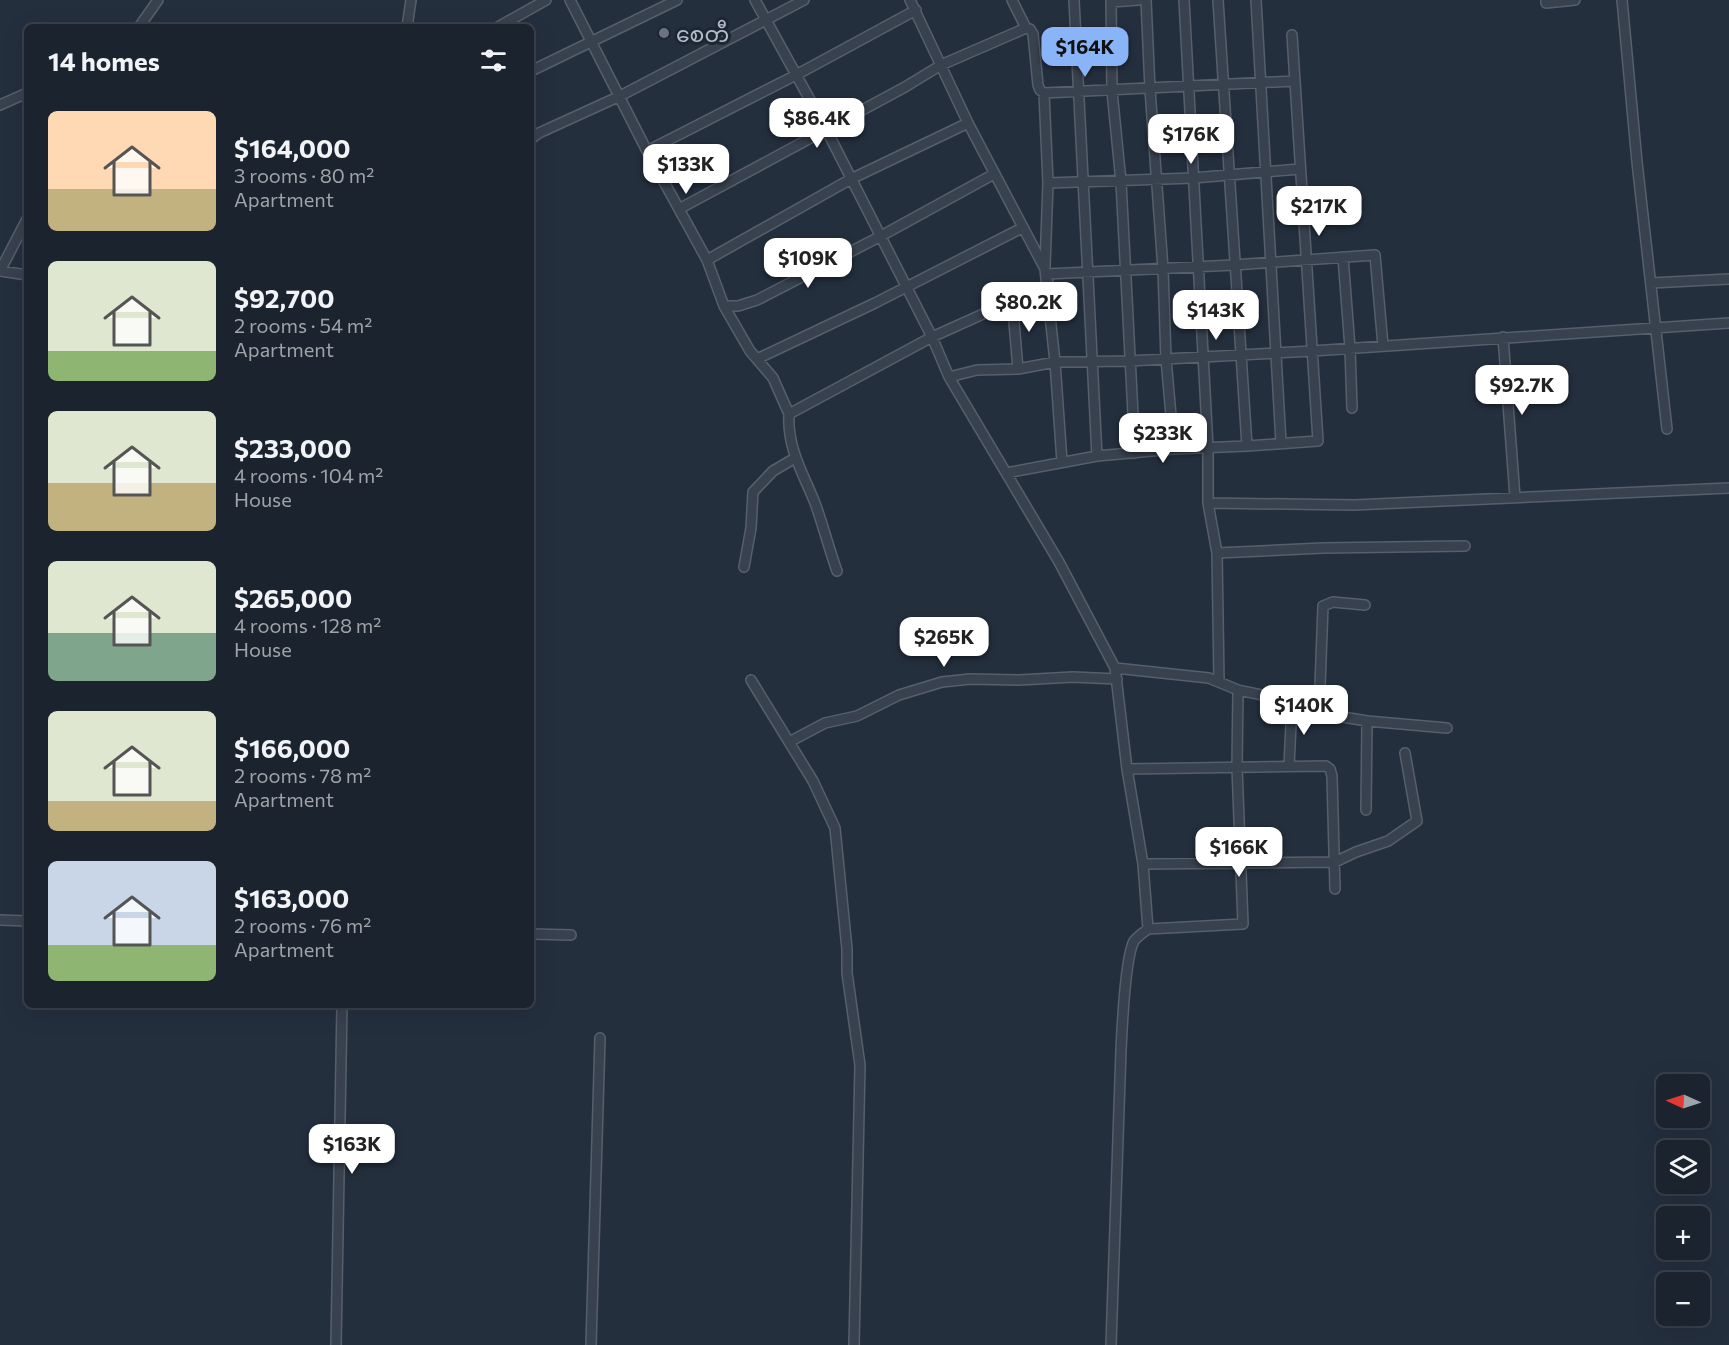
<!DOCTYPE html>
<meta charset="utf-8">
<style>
:root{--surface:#1b232e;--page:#242b36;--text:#f1f3f6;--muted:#a0a4aa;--line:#39404a;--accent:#8ab4f8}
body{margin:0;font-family:Commissioner,"Noto Sans Myanmar",sans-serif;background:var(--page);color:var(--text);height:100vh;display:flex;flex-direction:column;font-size:22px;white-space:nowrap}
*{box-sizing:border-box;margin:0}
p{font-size:20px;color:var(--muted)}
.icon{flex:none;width:33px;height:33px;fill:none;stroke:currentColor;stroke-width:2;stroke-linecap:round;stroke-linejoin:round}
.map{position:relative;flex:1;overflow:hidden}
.details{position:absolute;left:24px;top:24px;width:510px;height:984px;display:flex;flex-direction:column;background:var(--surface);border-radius:9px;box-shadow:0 6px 24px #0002,0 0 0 2px var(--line)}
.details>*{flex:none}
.needle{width:39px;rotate:273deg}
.tools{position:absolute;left:1656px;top:1074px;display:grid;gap:12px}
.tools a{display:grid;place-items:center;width:54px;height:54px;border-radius:9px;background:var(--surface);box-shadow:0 6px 24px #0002,0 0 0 2px var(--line);font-size:30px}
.price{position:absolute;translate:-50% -51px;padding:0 14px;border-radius:12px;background:#fff;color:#222;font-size:20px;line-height:39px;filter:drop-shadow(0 2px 3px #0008)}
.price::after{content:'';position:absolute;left:50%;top:36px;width:18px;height:14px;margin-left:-9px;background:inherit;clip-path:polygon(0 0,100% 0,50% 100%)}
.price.on{background:var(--accent);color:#111}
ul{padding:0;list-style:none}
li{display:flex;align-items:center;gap:18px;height:150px;padding:0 24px}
li span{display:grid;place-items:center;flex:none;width:168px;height:120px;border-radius:9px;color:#555}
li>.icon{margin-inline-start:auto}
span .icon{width:72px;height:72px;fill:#fffc;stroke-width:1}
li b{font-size:26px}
h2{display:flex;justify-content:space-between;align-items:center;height:72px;padding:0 24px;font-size:26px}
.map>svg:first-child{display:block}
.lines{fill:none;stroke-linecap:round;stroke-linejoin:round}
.minor-casing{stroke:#565f6c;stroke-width:12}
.minor{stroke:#38414e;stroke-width:9}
.worship-dot{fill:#6b7280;stroke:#1d2633;stroke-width:2}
.labels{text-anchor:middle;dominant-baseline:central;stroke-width:6;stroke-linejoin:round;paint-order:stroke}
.poi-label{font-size:22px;fill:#b4bcc9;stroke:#1d2633;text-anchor:start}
</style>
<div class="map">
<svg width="1729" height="1345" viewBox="0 0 1729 1345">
<rect width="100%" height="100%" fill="#242f3e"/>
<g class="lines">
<g class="minor-casing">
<path id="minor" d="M570,0L647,151L707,260L724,306L750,351L773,378L789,414L932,337L1043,287L1048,282
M755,0L826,129L932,337L949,377L1059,562L1115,668L1127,769L1143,864L1148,929L1243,924L1237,767L1238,690
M910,0L968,123L1045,269L1055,362L1062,462
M1012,0L1026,28
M1074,0L1097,456
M1111,0L1112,91L1121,182L1135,453
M1146,0L1150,89L1163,269L1166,359L1174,449
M1184,0L1208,447V503L1217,553L1219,682
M1218,0L1247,446
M1256,0L1281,443
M1546,0V3L1575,0
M1622,0L1637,162L1667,429
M1111,2L1139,0
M139,27L158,0
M407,27L411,0
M498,27L546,0
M531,71L677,0
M1044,93L1048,183L1045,266
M0,105L27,93
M531,139L539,133L620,96L804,0
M647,151L796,75L916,10
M1048,183L1193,178L1300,169
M679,209L905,87L941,65L1026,28L1030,29L1033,34L1038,85L1040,90L1044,93L1295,81
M1343,257L1350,348L1352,408
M707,260L851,179L968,123
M0,271L27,219
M0,271L27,275
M1047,274L1234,265L1375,255L1383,346
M1651,283L1729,279
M1012,299L1018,369
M724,306H738L757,300L881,236L994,174
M1503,337L1515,497
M757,359L875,303L1022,228
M949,377L977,370L1018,369L1055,362L1129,361L1312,351L1729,323
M789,414C787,448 803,473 815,503C823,525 829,549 837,571
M1006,473L1097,456L1174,449L1247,446L1318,441L1292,35
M1208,503L1354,505L1729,488
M1217,553L1323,548L1465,546
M744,567L751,528L753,492L773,471L795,458
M1115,668L1209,678L1238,690L1276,698L1319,713L1367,721L1447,728
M751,680L813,781L835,828L847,949V973L860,1065L854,1345
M1319,713L1323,606L1333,602L1365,605
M789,742L825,723L857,716L899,695L942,682L970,679L1019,680L1073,677L1117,679
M1289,766L1292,704
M1127,769L1326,766L1330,769L1332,776L1335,889
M1366,810L1367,721
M1143,864L1335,862L1356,852L1388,841L1417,821L1405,753
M0,920L27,921
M531,934L571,935
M336,1345L342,1005
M591,1345L600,1038
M1111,1345L1121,1050C1122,1029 1125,957 1134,941C1137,937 1144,932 1148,929"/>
</g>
<use href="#minor" class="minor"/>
</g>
<circle class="worship-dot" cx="664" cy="33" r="6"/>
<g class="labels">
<g class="poi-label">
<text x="676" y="33">စေတီ</text>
</g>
</g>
</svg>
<div class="tools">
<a><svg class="needle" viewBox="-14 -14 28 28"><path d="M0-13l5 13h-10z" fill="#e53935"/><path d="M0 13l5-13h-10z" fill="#a0a4aa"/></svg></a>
<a><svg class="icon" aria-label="layers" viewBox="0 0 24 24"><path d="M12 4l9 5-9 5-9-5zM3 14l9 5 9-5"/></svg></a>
<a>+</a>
<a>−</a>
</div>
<b class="price on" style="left:1085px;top:78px">$164K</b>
<b class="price" style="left:817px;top:149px">$86.4K</b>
<b class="price" style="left:1191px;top:165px">$176K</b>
<b class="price" style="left:686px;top:195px">$133K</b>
<b class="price" style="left:1319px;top:237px">$217K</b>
<b class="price" style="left:808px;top:289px">$109K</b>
<b class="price" style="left:1029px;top:333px">$80.2K</b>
<b class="price" style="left:1216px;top:341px">$143K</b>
<b class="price" style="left:1522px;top:416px">$92.7K</b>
<b class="price" style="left:1163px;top:464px">$233K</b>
<b class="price" style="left:944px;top:668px">$265K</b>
<b class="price" style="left:1304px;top:736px">$140K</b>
<b class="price" style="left:1239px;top:878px">$166K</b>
<b class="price" style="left:352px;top:1175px">$163K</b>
<section class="details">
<h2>14 homes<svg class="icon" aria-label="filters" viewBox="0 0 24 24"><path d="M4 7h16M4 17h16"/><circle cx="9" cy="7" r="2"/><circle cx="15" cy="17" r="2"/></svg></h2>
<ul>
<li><span style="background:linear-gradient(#ffd9b3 65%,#c2b280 0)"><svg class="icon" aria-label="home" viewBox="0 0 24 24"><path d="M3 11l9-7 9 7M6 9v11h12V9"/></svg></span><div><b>$164,000</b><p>3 rooms · 80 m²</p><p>Apartment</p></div></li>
<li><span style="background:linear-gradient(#dfe7d0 75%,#8fb573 0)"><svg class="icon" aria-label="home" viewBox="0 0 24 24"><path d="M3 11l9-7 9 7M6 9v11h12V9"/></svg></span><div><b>$92,700</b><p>2 rooms · 54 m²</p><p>Apartment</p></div></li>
<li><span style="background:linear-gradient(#dfe7d0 60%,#c2b280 0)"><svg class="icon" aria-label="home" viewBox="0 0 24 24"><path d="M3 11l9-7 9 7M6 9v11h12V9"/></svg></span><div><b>$233,000</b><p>4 rooms · 104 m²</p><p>House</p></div></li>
<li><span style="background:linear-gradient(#dfe7d0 60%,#7fa58c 0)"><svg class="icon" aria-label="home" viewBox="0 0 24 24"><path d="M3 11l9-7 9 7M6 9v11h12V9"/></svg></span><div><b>$265,000</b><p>4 rooms · 128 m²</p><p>House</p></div></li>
<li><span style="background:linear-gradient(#dfe7d0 75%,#c2b280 0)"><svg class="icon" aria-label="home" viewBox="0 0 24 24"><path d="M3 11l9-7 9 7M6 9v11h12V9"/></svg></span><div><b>$166,000</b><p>2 rooms · 78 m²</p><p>Apartment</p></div></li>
<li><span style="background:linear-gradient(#c9d6e8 70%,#8fb573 0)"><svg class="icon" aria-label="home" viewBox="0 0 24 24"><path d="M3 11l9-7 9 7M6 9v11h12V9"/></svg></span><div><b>$163,000</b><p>2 rooms · 76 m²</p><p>Apartment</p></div></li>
</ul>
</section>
</div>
